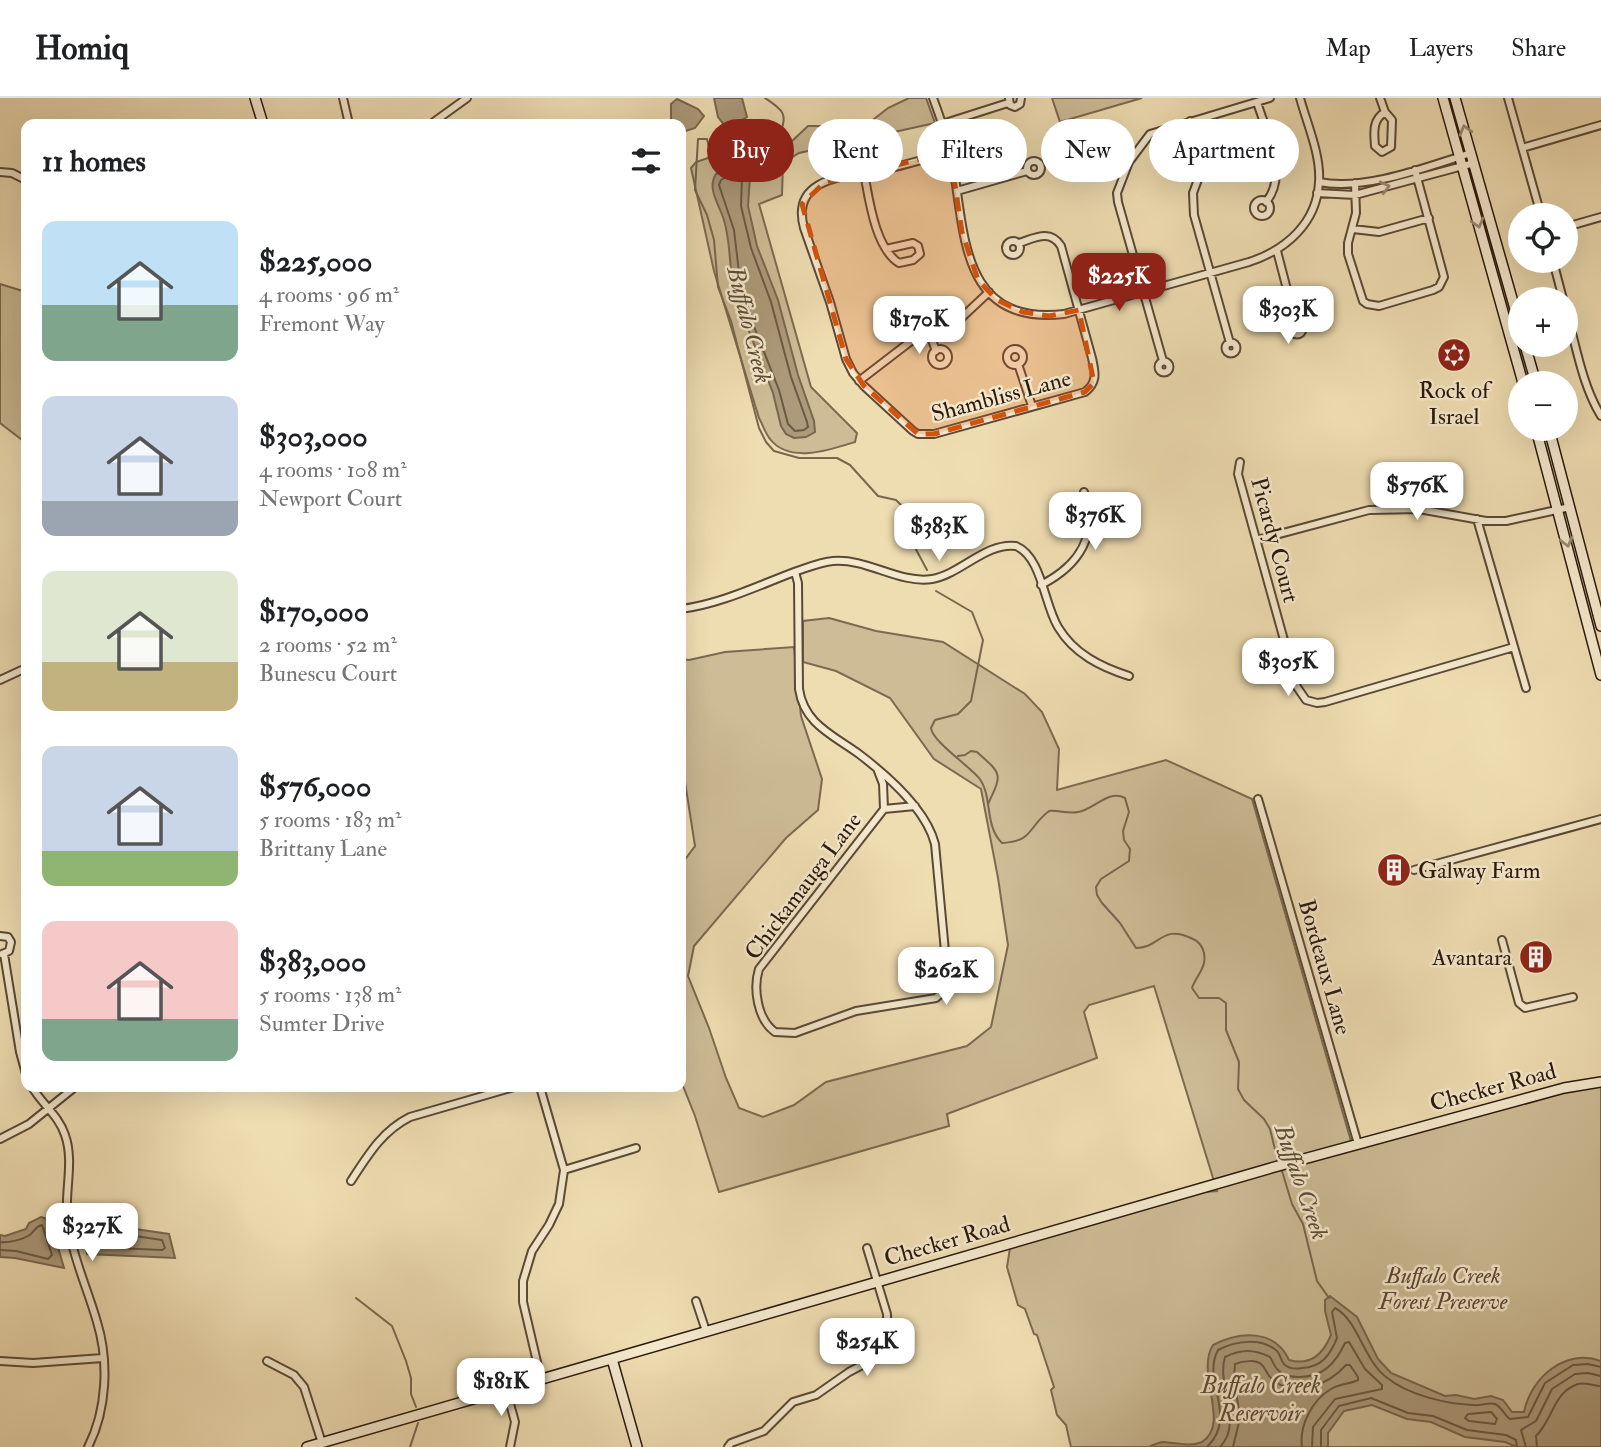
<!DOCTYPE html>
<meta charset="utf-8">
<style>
:root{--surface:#fff;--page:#f2f2f2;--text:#202124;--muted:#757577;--line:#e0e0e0;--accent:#8f2418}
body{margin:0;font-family:"IM FELL Double Pica",serif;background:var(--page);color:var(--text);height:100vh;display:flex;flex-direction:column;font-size:26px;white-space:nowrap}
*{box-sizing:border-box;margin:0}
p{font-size:23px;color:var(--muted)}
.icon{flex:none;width:38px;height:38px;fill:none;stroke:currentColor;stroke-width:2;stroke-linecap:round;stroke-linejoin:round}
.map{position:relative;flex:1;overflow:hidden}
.drawer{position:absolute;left:21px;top:21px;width:665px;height:973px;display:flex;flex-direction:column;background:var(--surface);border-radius:14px;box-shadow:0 7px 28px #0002}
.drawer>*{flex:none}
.banner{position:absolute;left:707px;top:21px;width:665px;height:63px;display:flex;gap:14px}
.tools{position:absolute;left:1508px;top:105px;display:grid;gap:14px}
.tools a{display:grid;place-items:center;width:70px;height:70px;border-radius:50%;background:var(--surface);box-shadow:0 7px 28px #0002;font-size:35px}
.price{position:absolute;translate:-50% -60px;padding:0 16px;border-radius:14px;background:#fff;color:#222;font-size:23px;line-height:46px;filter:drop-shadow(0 2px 4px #0008)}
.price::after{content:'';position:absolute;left:50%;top:42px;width:21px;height:16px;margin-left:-10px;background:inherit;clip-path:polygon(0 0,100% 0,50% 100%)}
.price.selected{background:var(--accent);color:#fff}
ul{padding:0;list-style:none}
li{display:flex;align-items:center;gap:21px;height:175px;padding:0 21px}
li span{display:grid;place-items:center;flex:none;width:196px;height:140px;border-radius:14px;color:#555}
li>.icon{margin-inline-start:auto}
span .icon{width:84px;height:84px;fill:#fffc;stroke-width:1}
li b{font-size:30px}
h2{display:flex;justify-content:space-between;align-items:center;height:84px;padding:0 21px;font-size:30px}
.pill{padding:0 24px;border-radius:32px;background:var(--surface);box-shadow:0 7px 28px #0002;font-size:24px;line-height:63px}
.pill.selected{background:var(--accent);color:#fff}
header{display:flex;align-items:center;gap:42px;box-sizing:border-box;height:98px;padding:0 35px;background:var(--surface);border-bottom:2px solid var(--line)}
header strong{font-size:33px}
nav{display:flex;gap:38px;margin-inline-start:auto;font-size:24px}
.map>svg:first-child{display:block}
.green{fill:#cdbc96;stroke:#7b6a51;stroke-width:2}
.water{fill:#ac9a7a;stroke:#78664e;stroke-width:2}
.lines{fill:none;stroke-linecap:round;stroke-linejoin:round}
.shore{stroke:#6a5943;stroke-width:2}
.stream{stroke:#78664e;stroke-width:2}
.street-casing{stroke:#5a4936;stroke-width:10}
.secondary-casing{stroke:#29180c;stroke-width:12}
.street{stroke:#f5e9cd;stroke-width:6}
.secondary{stroke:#f5e9cd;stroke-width:9}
.oneway{stroke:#998b76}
.marked{fill:#d5520c;fill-opacity:0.2;stroke:#d5520c;stroke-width:5;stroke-dasharray:14 9;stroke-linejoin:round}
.labels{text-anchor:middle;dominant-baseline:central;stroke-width:5;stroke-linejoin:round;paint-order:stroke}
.poi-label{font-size:23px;fill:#29180c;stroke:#f5e9cd}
.street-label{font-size:23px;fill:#29180c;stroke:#f5e9cd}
.park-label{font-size:23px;font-style:italic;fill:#5a4935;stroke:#f5e9cd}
.water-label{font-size:24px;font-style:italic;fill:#5d4c38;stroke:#f5e9cd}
</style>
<header>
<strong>Homiq</strong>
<nav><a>Map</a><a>Layers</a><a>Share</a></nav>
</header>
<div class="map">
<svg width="1601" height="1349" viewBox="0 0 1601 1349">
<rect width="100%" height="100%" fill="#efddb2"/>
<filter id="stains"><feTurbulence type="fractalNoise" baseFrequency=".00286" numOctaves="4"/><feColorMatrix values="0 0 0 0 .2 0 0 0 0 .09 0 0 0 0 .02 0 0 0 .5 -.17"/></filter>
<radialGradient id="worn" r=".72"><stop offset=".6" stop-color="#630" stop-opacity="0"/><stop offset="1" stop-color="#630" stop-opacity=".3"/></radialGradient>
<path class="green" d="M909,0H926L935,25L799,55L783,65L782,97L759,106L811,289L857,335L855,344C830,352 789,366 770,341C765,335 763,327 759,320L714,173L691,70L696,64L711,59L791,44L808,28H865L888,10Z
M1052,0H1142L1060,24Z
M0,186L26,194V345L0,325Z
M829,520L876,533L943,544L1025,596L1042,614L1059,651L1057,692L1166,662L1252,701L1353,1050L1553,995L1601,987V1349H1071L1066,1327L1057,1317L1051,1292L1054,1289L1037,1237L1034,1236L1025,1211L1018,1207L1007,1169L1010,1150L1205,1094L1217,1093L1154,888L1089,907L1084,914L1097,960L947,1016L949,1028L719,1094L695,1018L681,983V767L695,748L685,684H681V561L689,562L725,554L794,549L801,618L822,681L818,712L786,740L694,848L688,878L709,930L726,980L739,1010L763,1019L794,1007L826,984L967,948L991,929L1008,847L998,780L981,691L934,661L890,600L836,573L803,564V523Z"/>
<path class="water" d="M714,0H742L747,19L731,28H725L718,19Z
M677,1L698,11L704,18L695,30L686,33L681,31V26H673L671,22V6Z
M743,69L748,72L750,78L748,108L757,148L778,202L798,277L814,323L815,334L806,339L794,340L786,336L781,328L773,295L747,228L739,199L735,197C728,171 732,145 723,119C718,105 707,90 716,76L728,71Z
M41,1119L50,1122L64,1170L15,1160L0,1159V1137L5,1138L26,1131L29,1125Z
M80,1123L169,1136L175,1160L87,1156Z
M1330,1198L1357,1219L1378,1261L1391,1275L1445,1298L1456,1297L1474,1301L1491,1298L1503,1302L1512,1314H1524C1531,1279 1566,1250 1601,1263V1349H1517L1505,1344L1465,1339L1431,1324L1407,1321L1372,1307L1344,1313L1328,1335V1349H1149C1153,1347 1159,1344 1164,1344C1176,1345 1191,1349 1202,1344C1231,1326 1195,1275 1213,1247C1240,1233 1275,1231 1289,1262C1311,1268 1323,1256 1331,1237L1325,1213V1202Z"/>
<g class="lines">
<path class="shore" d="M730,77H739L742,79L741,108L751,150L771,204L791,279L807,324L808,329L804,332L795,333L788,326L779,292L753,226L745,197L741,191L734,132L719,87L721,82Z
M94,1132L162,1142L165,1150L162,1152L94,1149L90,1135Z
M0,1144C8,1145 21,1142 28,1138C35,1134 34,1129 42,1127L52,1157L48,1161L16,1153L0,1152
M1491,1314L1497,1321L1495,1326L1469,1323L1465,1320L1468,1316Z
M1207,1349C1239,1318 1201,1283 1218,1252C1235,1243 1261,1239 1277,1253C1281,1257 1281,1264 1285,1267C1290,1271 1297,1271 1302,1270C1322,1269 1330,1257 1337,1240L1332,1214L1335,1210C1358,1222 1363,1261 1386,1279C1408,1297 1446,1306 1473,1307C1481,1308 1488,1304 1495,1306C1502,1309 1504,1317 1510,1321L1528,1319L1545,1285L1573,1267L1588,1266L1601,1269
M1220,1349C1244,1324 1216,1287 1225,1259C1241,1251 1254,1251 1270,1259C1273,1263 1274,1269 1279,1273C1284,1278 1292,1279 1299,1279C1323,1279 1335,1266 1345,1245L1349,1244L1365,1271L1382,1287V1291L1335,1301L1313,1329L1312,1349
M1233,1349L1240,1320L1234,1280L1235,1266C1243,1263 1256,1261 1262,1267C1266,1271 1267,1277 1272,1281C1295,1302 1329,1286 1346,1267H1350L1358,1279V1282C1350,1286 1339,1286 1331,1291C1312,1302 1299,1328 1302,1349
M1321,1349V1332L1339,1308L1371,1300L1408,1315L1433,1318L1467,1332L1506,1337L1516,1342L1517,1349
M1526,1349L1521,1332L1536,1323L1552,1291L1575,1276L1588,1275L1601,1278
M1537,1349L1536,1338C1553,1322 1553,1294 1578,1286C1585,1284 1594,1288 1601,1288"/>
<path class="stream" d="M765,0C781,11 789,15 780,35C777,41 771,49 765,52C757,56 746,50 738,52C728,53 722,60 712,61L707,41H698L695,92L707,117L714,142L718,189L731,223L759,330L766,344L774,353L799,360H837L850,367L878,398L896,402L902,408L912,444L927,472
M936,493L972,514L983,542L971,603L958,616L935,622L931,630C932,643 968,667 979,680C993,698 984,728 1002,745C1034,743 1027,730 1049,713C1058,712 1069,716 1078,714C1094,712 1108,691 1125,700L1129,714L1123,733L1124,742L1130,751L1129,763L1101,781L1096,789L1097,797L1102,805L1120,825L1136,850C1161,850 1161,825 1193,841C1202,845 1206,855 1204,865C1202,874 1195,881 1192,890L1199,900H1219L1226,905V932L1239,964L1238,991L1244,1002L1264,1021L1270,1031L1278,1064
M958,658L965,657L971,653L977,654C1003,677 1002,676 988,706
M1282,1073L1292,1106L1303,1126L1317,1183L1329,1200
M356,1200L392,1228L406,1263L411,1280V1296L416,1309
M410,1349L418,1325"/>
<g class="street-casing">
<path id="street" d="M343,0L349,26
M933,0C942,24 950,48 954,73C965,144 965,227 1064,216L1249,164C1286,152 1317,125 1319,84C1321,57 1307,26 1300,0
M1009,0L1010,7L1015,9L1020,6L1021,0
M1380,0L1385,14L1392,22L1391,49L1382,54L1375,48C1374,35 1372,22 1385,14
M1508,0L1541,117
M1257,4C1266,34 1289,77 1266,104
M1190,23L1203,68L1193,95L1194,117L1230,245
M431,26L467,0
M942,26L1008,5
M1093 48a8 8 0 1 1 16 0a8 8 0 1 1-16 0Z
M1522,50L1601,27
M1108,51L1129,64
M950,54C927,60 904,68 881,72C846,78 790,79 804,130L830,204L846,261L853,275L864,288L913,333L918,336H934L1085,294C1098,284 1095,274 1092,260L1061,148C1050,131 1035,140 1019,145
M1027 70a7 7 0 1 1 14 0a7 7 0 1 1-14 0Z
M0,74L12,75L26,82
M864,75C869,101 875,150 899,165L913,162L920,156L918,148L913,145L886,151
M1319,84C1366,93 1426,69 1471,55
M1355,85L1356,115L1348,145V156L1363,203L1367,206L1379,208L1433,192L1439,189L1444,179L1415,72
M957,93L1027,73
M1317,95L1355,97L1474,65
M1254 110a8 8 0 1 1 16 0a8 8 0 1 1-16 0Z
M1566,129L1601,119
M1353,131L1379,134L1429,120
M1006 150a7 7 0 1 1 14 0a7 7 0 1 1-14 0Z
M1277,153L1296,226
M1553,163L1563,201
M1566,212C1576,247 1582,287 1601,318
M1291.5 231a5.5 5.5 0 1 1 11 0a5.5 5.5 0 1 1-11 0Z
M929,234L936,253
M1225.5 250a5.5 5.5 0 1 1 11 0a5.5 5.5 0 1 1-11 0Z
M1007 259a8 8 0 1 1 16 0a8 8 0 1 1-16 0Z
M932 259a8 8 0 1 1 16 0a8 8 0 1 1-16 0Z
M1163,263L1118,104L1117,95L1129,64L1150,36L1270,0
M1158.5 269a5.5 5.5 0 1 1 11 0a5.5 5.5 0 1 1-11 0Z
M1018,266L1032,308
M859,283L915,240L957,224L989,194
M1240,364L1238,376L1297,589L1306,602L1317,605L1325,604L1514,549
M1477,421L1526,590
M1257,442L1369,412L1419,411L1486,423H1506L1570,409
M795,474L798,485L799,591C804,626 833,637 859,656C888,678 926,711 935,746L947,875L944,893L936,900L856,913L795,935L775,934C757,921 753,890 759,871L884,711L883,686L878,673
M1041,487C1080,467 1099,436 1084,394
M681,511C721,506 759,487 797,473C809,469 821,464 833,463C867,460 899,486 932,481C961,476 986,444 1016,448C1042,459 1044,506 1058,529C1074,556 1101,569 1129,578
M0,582L26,570
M1258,701L1358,1046
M884,711L915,708
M1414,772L1601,721
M0,838L8,839L11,844L9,853L2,856
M1502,842L1519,905L1525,910L1573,899
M4,856L20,954L26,976
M32,989C42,1006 59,1018 65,1037C75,1065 63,1097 68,1127C73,1160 88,1192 97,1224C109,1263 107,1312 88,1349
M540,989L564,1072L559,1106L549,1127L532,1153L523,1183V1204L541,1281
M0,1041L29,1026L75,989
M564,1072L636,1050
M351,1083C368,1057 382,1033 410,1019L514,989
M696,1203L706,1233
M0,1263L33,1265L103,1260
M267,1263L294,1277L304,1289L322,1345
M506,1291L515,1324L510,1349
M728,1349L731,1345L764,1333L793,1304L816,1297L849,1274L883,1256L888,1247L887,1216L867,1150"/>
</g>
<g class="secondary-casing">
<path id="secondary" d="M255,0L263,26
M1443,0L1523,285
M1455,0L1521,232
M1525,247L1536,285
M1536,331L1601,577
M1549,331L1601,528
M612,1261L637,1349
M307,1349L1271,1070L1564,990L1601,984"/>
</g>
<use href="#street" class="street"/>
<use href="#secondary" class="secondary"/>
</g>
<defs><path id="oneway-chevron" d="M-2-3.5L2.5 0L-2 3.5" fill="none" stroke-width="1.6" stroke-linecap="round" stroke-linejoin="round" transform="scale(1.75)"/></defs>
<g class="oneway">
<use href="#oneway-chevron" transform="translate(1465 32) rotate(-106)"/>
<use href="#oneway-chevron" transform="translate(1385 89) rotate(-14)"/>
<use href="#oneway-chevron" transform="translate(1478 125) rotate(74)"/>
<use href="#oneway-chevron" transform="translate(1567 444) rotate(76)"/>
</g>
<path class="marked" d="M950,54L962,134L978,182L997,202L1023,214L1049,218L1079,212L1094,285L1085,294L934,336H918L864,288L846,261L802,106L825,84Z"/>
<defs>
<g id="synagogue-disc" transform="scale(1.75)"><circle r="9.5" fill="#8f2418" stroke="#f5e9cd"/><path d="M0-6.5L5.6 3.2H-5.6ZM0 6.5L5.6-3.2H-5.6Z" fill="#fff"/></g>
<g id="building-disc" transform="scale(1.75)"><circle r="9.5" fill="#8f2418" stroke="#f5e9cd"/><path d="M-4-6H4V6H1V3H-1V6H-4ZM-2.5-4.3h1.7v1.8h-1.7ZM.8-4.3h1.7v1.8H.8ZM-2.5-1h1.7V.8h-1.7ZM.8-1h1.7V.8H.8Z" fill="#fff"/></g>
</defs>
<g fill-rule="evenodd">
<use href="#synagogue-disc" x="1454" y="257"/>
<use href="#building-disc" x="1394" y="772"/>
<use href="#building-disc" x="1536" y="859"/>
</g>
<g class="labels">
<g class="poi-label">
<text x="1454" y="292">Rock of<tspan x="1454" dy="26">Israel</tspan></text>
<text x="1418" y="772" text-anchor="start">Galway Farm</text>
<text x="1512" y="859" text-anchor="end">Avantara</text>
</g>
<g class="street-label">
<text transform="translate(1001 298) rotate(-15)">Shambliss Lane</text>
<text transform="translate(1275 442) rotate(75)">Picardy Court</text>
<text transform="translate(803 788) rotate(-53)">Chickamauga Lane</text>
<text transform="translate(1325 869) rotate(74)">Bordeaux Lane</text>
<text transform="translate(1493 989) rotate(-15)">Checker Road</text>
<text transform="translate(947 1143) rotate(-16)">Checker Road</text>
</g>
<g class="park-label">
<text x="1443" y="1177">Buffalo Creek<tspan x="1443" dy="26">Forest Preserve</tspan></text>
</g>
<g class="water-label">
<text transform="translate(749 227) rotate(76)">Buffalo Creek</text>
<text transform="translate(1301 1084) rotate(71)">Buffalo Creek</text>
<text x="1261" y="1287">Buffalo Creek<tspan x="1261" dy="28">Reservoir</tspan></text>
</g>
</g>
<rect width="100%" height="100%" filter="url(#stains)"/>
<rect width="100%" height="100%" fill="url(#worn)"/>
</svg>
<div class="tools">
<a><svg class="icon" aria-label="locate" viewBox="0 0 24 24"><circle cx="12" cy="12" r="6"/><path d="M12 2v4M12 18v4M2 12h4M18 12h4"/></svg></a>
<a>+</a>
<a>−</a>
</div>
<b class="price selected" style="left:1119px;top:215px">$225K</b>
<b class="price" style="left:1288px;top:248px">$303K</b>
<b class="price" style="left:919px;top:258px">$170K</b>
<b class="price" style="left:1417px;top:424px">$576K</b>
<b class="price" style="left:1095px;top:454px">$376K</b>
<b class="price" style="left:939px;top:465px">$383K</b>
<b class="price" style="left:1288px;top:600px">$305K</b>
<b class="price" style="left:946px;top:909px">$262K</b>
<b class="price" style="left:92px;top:1165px">$327K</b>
<b class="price" style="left:867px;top:1280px">$254K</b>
<b class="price" style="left:501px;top:1320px">$181K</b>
<div class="banner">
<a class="pill selected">Buy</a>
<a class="pill">Rent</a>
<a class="pill">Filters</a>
<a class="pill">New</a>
<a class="pill">Apartment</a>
</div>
<section class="drawer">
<h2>11 homes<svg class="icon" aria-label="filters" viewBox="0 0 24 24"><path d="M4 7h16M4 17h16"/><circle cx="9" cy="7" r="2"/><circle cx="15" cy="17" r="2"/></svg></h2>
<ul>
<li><span style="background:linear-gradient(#bfe0f5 60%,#7fa58c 0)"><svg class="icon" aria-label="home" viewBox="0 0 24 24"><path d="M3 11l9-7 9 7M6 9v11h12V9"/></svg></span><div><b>$225,000</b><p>4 rooms · 96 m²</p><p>Fremont Way</p></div></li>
<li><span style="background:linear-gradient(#c9d6e8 75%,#9aa5b1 0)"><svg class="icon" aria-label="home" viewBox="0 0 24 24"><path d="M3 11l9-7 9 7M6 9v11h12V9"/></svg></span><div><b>$303,000</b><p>4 rooms · 108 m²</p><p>Newport Court</p></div></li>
<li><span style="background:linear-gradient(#dfe7d0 65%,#c2b280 0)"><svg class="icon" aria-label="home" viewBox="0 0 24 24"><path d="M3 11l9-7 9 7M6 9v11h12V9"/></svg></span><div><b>$170,000</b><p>2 rooms · 52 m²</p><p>Bunescu Court</p></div></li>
<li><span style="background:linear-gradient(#c9d6e8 75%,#8fb573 0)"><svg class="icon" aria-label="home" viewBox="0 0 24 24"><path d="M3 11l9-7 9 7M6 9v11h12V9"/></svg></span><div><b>$576,000</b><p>5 rooms · 183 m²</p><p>Brittany Lane</p></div></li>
<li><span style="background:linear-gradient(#f6c9c9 70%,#7fa58c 0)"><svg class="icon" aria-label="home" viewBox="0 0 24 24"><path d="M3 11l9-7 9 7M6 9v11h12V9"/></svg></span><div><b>$383,000</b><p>5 rooms · 138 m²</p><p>Sumter Drive</p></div></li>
</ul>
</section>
</div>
